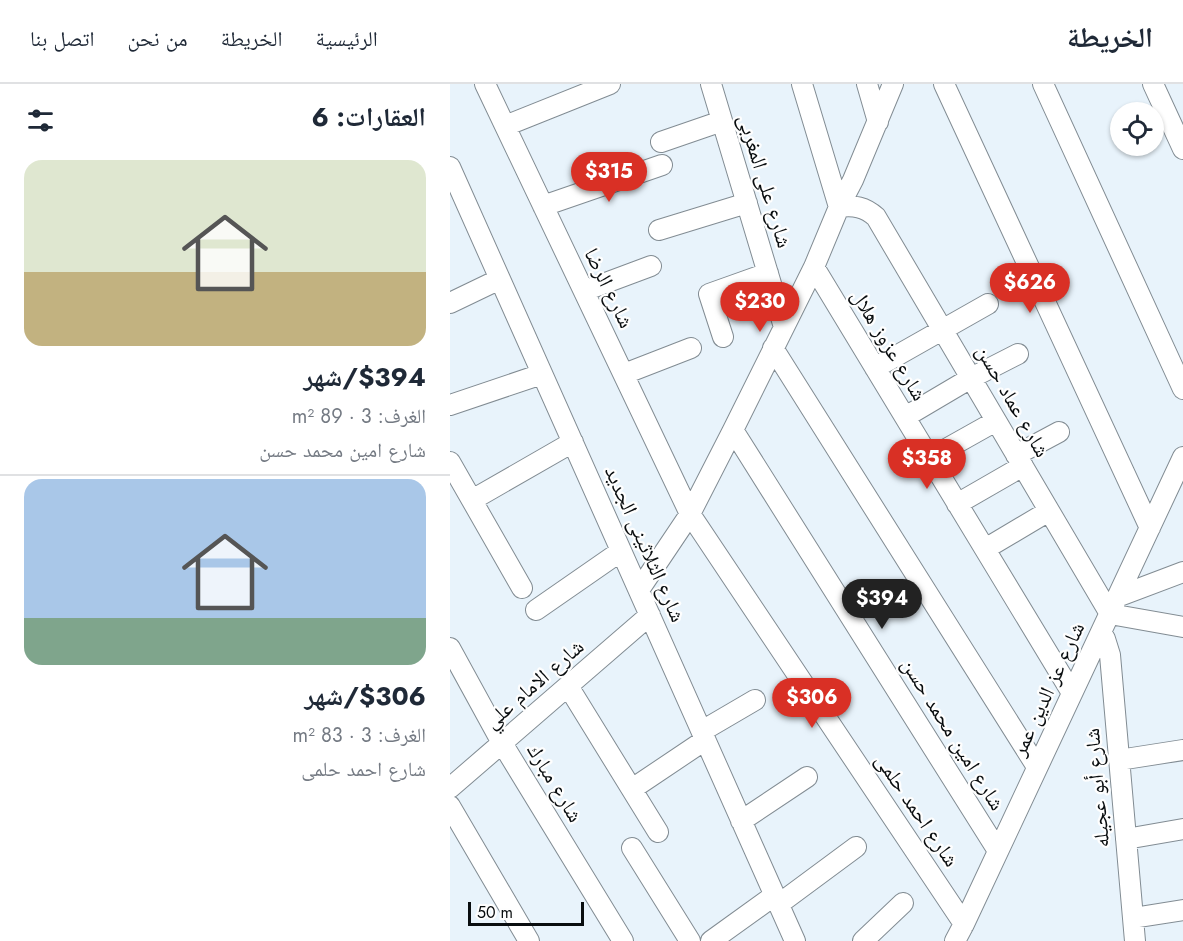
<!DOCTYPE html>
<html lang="ar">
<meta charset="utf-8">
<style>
:root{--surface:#fff;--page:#f2f2f3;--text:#1f2937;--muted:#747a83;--line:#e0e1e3;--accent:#d93025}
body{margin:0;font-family:Jost,"Noto Naskh Arabic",sans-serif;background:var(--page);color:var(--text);direction:rtl;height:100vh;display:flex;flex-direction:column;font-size:22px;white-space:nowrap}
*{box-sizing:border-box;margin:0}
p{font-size:20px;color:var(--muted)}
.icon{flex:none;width:33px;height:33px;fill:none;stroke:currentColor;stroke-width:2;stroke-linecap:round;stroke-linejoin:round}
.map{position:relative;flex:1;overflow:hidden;direction:ltr}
.side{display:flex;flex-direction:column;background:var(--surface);width:450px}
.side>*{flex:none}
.buttons{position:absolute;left:660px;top:18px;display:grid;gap:12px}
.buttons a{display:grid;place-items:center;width:54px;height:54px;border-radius:50%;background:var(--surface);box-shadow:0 2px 4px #0004;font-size:30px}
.scale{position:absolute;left:18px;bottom:15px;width:116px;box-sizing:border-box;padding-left:6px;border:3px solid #090d0f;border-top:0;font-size:16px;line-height:21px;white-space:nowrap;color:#090d0f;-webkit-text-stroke:4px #fefefe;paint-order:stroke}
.price{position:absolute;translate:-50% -51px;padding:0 14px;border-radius:21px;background:var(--accent);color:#fff;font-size:20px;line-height:39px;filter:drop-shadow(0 2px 3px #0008)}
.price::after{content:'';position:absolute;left:50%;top:36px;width:18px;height:14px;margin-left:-9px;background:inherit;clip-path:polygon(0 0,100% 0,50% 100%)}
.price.selected{background:#222;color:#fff}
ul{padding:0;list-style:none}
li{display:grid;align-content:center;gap:12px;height:318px;padding:0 24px}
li+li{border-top:2px solid var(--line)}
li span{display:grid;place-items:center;height:186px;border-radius:18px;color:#555}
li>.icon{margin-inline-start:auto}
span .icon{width:108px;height:108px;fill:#fffc;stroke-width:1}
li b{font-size:26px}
h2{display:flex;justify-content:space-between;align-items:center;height:72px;padding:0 24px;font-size:26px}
header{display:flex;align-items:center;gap:36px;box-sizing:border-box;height:84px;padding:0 30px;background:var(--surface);border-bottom:2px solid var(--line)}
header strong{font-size:28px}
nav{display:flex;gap:33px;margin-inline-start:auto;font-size:21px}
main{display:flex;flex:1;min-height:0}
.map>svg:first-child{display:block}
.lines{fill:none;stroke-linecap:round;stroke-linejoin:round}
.minor-casing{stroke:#828c93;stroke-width:22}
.minor{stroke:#fff;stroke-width:20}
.labels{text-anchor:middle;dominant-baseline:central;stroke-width:4.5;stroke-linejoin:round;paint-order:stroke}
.street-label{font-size:21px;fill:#090d0f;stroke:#fefefe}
</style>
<header>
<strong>الخريطة</strong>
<nav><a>الرئيسية</a><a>الخريطة</a><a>من نحن</a><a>اتصل بنا</a></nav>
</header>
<main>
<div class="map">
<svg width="733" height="857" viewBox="0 0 733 857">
<rect width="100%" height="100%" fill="#e8f3fb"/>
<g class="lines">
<g class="minor-casing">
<path id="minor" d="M35,0L240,430L514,840
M261,0L334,243
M352,0L389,123C404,121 415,123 426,133L660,530L733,543
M417,0L428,38
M494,0L700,444
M593,0L733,305
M703,0L733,65
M55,42L160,0
M211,58L272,37
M0,83L345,857
M93,122L212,81
M209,146L297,119
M364,183L622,609
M134,207L201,182
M0,219L50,195
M273,253L259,210L318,189
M323,264L587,683
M425,284L538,220
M174,290L241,264
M0,321L92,290
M455,333L521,294L568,270
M283,346L548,767
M566,371L609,348
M480,374L546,337
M0,378L72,504
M22,416L123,358
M507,420L573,382
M535,465L599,427
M189,506L240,430L283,346L364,183L389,123L403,96L443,0
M667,513L733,488
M86,526L171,467
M651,548L655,555L660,571L685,857
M0,564L52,659L173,857
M118,602L208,748
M252,647L305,616
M669,676L733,666
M0,704L200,531
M182,705L255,656
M0,722L79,857
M291,737L357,693
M676,755L733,745
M182,764L240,857
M329,820L406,763
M683,834L733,826
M261,857L325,811
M413,857L453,819
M505,857L514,840L733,373"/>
</g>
<use href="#minor" class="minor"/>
</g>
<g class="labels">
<g class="street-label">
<text transform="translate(315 97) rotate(73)">شارع على المغربى</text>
<text transform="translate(159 204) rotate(64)">شارع الرضا</text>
<text transform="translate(439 261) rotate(59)">شارع عزوز هلال</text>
<text transform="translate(563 317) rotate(60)">شارع عماد حسن</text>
<text transform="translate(195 460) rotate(66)">شارع الثلاثينى الجديد</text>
<text transform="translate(84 600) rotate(-41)">شارع الامام علي</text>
<text transform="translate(598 605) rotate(-65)">شارع عز الدين عمر</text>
<text transform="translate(503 650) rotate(58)">شارع امين محمد حسن</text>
<text transform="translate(105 699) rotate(59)">شارع مبارك</text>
<text transform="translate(647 704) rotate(-95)">شارع أبو عجيله</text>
<text transform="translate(467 726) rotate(56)">شارع احمد حلمى</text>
</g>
</g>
</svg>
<div class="buttons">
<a><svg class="icon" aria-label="locate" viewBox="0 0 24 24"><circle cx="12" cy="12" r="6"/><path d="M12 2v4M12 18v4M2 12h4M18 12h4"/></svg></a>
</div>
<div class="scale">50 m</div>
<b class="price" style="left:159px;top:119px">$315</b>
<b class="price" style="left:580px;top:230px">$626</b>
<b class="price" style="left:310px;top:249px">$230</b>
<b class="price" style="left:477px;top:406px">$358</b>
<b class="price selected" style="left:432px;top:546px">$394</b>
<b class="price" style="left:362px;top:645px">$306</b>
</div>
<section class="side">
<h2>العقارات: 6<svg class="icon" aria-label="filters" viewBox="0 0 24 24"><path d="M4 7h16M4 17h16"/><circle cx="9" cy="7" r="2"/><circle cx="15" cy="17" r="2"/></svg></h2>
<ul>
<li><span style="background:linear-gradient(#dfe7d0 60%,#c2b280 0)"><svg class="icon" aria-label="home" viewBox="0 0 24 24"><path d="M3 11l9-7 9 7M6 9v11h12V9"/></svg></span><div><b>$394/شهر</b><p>الغرف: 3 · 89 m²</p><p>شارع امين محمد حسن</p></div></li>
<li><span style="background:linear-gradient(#a9c7e8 75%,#7fa58c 0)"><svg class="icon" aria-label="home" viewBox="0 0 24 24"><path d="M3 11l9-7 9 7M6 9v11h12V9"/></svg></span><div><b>$306/شهر</b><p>الغرف: 3 · 83 m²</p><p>شارع احمد حلمى</p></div></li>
</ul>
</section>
</main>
